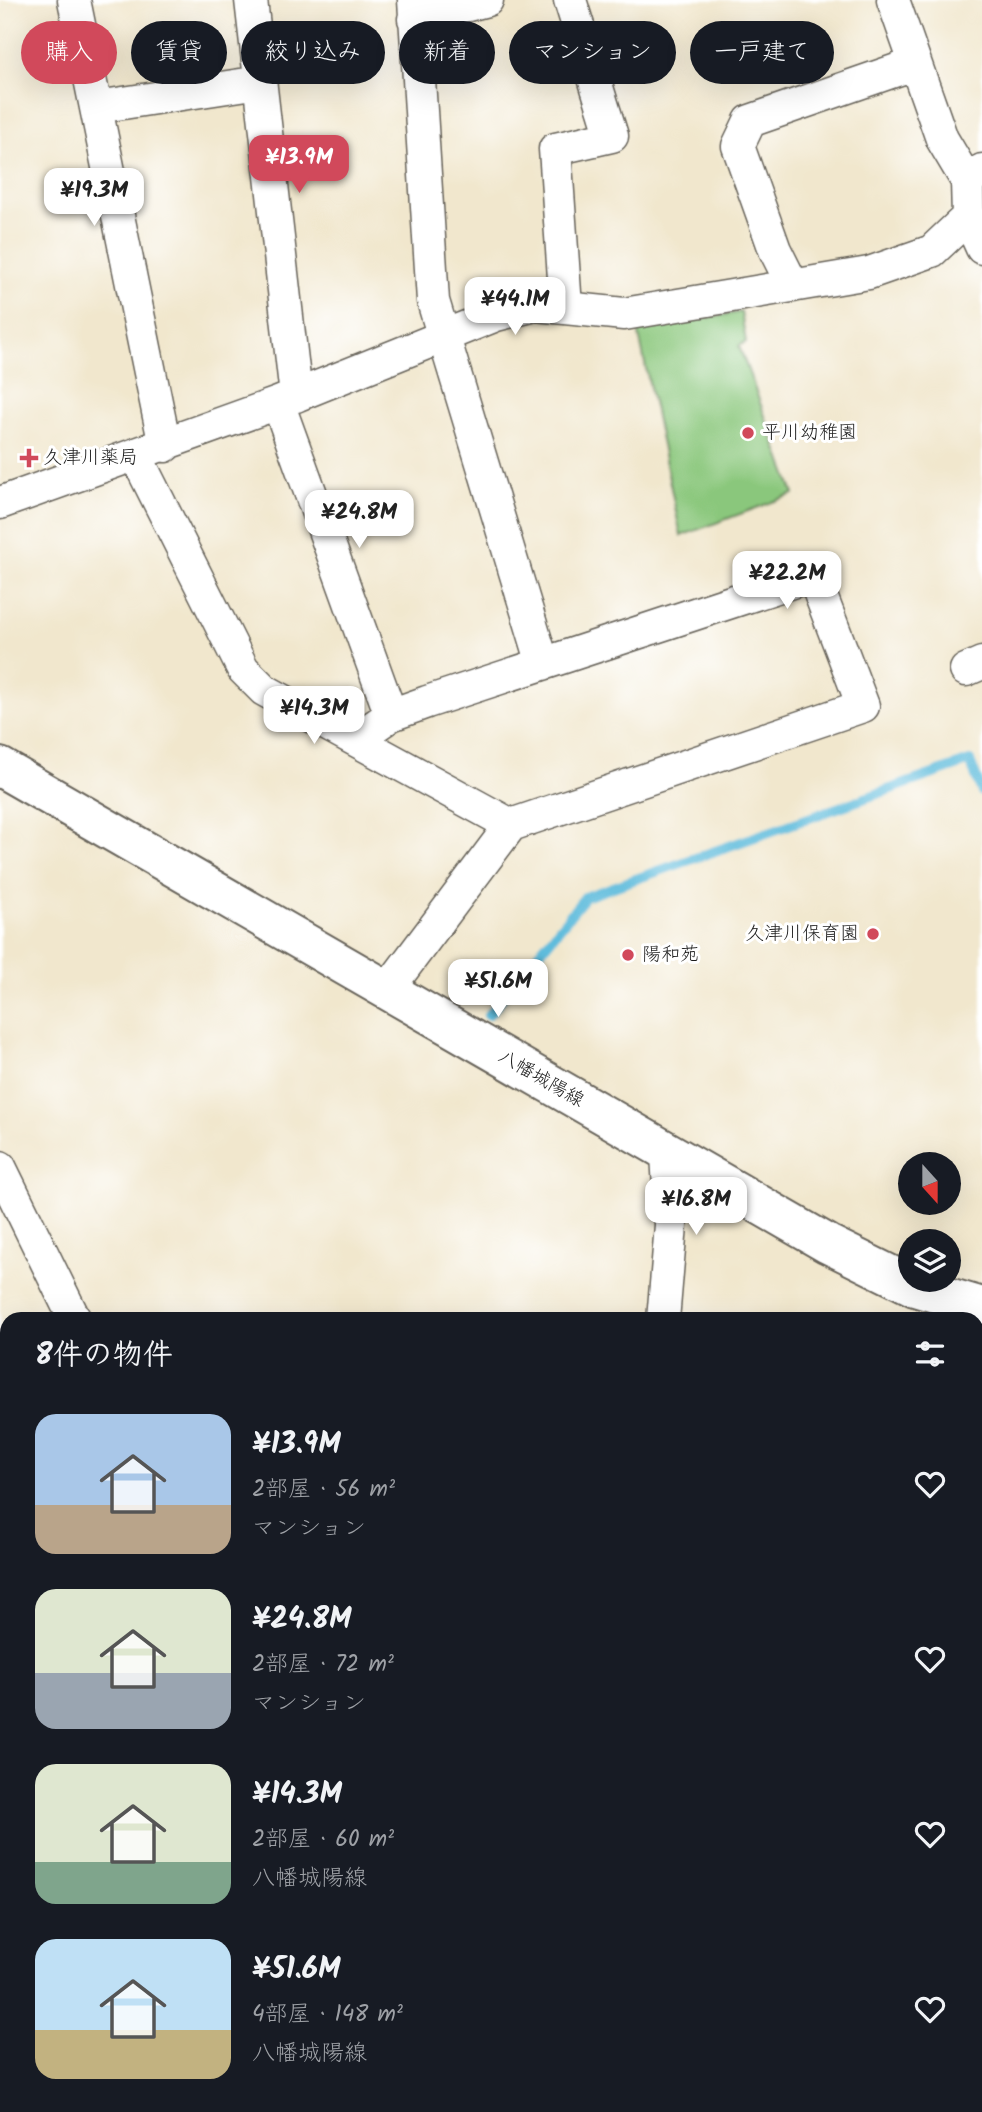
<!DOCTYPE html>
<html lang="ja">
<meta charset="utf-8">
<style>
:root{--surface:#171b24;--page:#20242c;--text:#f1f3f6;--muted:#9ea1a6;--accent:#d1495b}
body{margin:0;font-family:Kalam,"Klee One",sans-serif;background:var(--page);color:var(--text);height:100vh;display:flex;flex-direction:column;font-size:26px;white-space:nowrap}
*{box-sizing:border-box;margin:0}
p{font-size:23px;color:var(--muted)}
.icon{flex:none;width:38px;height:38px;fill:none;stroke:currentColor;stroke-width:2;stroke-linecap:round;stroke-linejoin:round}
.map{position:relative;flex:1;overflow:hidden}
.panel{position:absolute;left:0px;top:1312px;width:984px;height:800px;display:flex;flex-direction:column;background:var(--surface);border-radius:21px 21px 0 0;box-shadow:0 7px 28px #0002}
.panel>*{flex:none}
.banner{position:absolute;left:21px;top:21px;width:942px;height:63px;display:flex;gap:14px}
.needle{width:46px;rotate:159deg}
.tools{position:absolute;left:898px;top:1152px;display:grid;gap:14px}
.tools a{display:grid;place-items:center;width:63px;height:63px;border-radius:50%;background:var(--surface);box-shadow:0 7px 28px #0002;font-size:35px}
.price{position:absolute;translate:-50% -60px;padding:0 16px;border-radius:14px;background:#fff;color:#222;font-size:23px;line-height:46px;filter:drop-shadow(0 2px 4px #0008)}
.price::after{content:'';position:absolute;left:50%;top:42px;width:21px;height:16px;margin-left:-10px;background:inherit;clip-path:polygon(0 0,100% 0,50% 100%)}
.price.current{background:var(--accent);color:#fff}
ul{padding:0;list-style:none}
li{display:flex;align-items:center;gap:21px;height:175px;padding:0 35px}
li span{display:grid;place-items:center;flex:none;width:196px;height:140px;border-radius:21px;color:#555}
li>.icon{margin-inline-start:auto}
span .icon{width:84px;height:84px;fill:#fffc;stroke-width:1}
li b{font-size:30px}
h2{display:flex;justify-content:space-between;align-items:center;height:84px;padding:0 35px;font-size:30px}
.pill{padding:0 24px;border-radius:32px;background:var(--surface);box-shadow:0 7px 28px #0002;font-size:24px;line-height:63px}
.pill.current{background:var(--accent);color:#fff}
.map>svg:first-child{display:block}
.park{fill:#8ac77c;stroke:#53724c;stroke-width:2}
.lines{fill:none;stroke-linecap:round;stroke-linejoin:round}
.stream{stroke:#5ebcdc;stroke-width:10}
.street-casing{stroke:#67635a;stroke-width:35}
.secondary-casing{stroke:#67635a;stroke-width:42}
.street{stroke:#fff;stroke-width:32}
.secondary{stroke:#fff;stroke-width:38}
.poi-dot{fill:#d1495b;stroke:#fff;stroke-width:2.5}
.labels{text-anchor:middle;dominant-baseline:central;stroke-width:6;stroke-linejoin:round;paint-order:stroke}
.poi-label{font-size:19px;fill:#1c1c1c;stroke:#fff;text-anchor:start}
.street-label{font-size:19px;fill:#1c1c1c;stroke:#fff}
</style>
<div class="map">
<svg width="982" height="2112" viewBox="0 0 982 2112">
<rect width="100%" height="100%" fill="#fff"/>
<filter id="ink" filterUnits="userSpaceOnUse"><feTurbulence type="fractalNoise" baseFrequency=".0143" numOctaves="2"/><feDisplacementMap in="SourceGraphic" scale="14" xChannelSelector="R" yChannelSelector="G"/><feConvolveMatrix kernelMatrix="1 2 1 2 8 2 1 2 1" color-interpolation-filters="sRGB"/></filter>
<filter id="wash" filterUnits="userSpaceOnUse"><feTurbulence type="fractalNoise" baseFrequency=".00686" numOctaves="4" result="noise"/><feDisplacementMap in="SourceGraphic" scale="28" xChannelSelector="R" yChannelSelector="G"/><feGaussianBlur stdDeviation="1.57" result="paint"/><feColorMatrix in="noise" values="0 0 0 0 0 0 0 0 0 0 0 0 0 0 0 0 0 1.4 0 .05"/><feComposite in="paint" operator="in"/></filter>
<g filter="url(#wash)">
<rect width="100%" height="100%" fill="#f1e7cd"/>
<path class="park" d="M741,312L746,342L739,346L794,494L681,536L638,330Z
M977,1721L982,1733V1813L977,1815Z"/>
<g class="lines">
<path class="stream" d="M488,1015L585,897L970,761L982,792"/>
</g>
</g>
<g filter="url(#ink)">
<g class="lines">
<g class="street-casing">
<path id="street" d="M74,0L165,446
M251,0L296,396
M414,0L433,301L543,664
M893,0L942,139L967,181
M414,19L487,0
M97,107L260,82
M968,217L982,248
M793,286L775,250L738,146L750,121L914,64
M566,307L555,149L612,136L570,0
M278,403L391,715
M136,456L243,669L264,690L511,825L388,989
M0,503L278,403L496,315L535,305L624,314L869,273L932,251L968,217L967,181L982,170
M966,670L982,663
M356,739L391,715L427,702L813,575L863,706L511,825
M0,1167L75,1320
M663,1320L671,1225L667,1153
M976,1380L982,1378
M0,1497L7,1495
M0,1981L7,1983
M38,2105V2112
M213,2105L214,2112
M326,2105V2112
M677,2105L679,2112"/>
</g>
<g class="secondary-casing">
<path id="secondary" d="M0,767L828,1244L915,1287L982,1307"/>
</g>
<use href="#street" class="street"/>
<use href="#secondary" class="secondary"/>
</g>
</g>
<g class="poi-dot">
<circle cx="748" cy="433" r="7"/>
<path d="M25.5 447.5h7v7h7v7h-7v7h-7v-7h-7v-7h7z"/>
<circle cx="873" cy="934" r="7"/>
<circle cx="628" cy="955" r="7"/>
</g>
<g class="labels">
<g class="poi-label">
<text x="762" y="433">平川幼稚園</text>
<text x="43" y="458">久津川薬局</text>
<text x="859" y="934" text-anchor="end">久津川保育園</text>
<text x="642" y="955">陽和苑</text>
</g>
<g class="street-label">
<text transform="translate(541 1079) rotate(30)">八幡城陽線</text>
</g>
</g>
</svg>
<div class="tools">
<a><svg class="needle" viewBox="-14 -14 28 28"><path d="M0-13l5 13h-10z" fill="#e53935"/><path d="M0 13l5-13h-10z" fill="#9ea1a6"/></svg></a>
<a><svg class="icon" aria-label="layers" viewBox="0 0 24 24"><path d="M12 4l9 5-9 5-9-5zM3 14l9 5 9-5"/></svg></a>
</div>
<b class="price current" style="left:299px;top:195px">¥13.9M</b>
<b class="price" style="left:94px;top:228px">¥19.3M</b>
<b class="price" style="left:515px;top:337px">¥44.1M</b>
<b class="price" style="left:359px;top:550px">¥24.8M</b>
<b class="price" style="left:787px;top:611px">¥22.2M</b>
<b class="price" style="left:314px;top:746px">¥14.3M</b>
<b class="price" style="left:498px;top:1019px">¥51.6M</b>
<b class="price" style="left:696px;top:1237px">¥16.8M</b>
<div class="banner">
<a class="pill current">購入</a>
<a class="pill">賃貸</a>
<a class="pill">絞り込み</a>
<a class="pill">新着</a>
<a class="pill">マンション</a>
<a class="pill">一戸建て</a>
</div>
<section class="panel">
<h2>8件の物件<svg class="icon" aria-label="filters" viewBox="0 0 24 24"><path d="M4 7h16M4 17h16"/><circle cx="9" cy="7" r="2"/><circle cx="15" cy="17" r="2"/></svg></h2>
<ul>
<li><span style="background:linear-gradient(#a9c7e8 65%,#b9a48a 0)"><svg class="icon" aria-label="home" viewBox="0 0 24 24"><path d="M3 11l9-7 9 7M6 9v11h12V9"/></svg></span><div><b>¥13.9M</b><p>2部屋 · 56 m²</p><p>マンション</p></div><svg class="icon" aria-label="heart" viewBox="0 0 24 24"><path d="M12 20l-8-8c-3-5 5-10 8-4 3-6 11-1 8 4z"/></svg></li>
<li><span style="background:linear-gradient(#dfe7d0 60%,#9aa5b1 0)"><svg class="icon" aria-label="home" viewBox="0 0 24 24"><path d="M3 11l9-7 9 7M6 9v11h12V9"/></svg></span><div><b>¥24.8M</b><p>2部屋 · 72 m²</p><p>マンション</p></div><svg class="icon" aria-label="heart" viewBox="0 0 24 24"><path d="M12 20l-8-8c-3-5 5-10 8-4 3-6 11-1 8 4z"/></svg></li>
<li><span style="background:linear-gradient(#dfe7d0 70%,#7fa58c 0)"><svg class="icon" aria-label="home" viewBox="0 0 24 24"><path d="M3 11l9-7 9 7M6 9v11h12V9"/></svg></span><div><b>¥14.3M</b><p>2部屋 · 60 m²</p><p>八幡城陽線</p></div><svg class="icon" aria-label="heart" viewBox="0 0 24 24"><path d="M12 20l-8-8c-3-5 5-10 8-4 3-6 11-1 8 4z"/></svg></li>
<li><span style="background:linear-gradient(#bfe0f5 65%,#c2b280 0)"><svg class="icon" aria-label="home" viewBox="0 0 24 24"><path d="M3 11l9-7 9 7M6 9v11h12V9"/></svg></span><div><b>¥51.6M</b><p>4部屋 · 148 m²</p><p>八幡城陽線</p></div><svg class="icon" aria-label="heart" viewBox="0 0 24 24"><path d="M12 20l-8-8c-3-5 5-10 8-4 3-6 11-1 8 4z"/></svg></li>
</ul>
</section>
</div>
